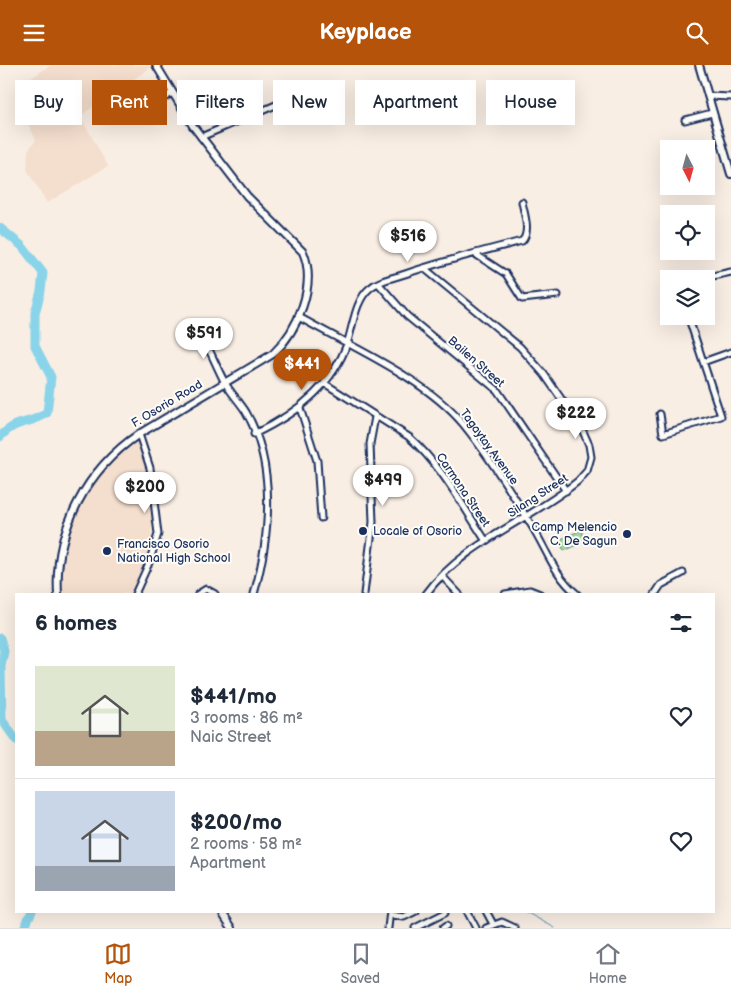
<!DOCTYPE html>
<meta charset="utf-8">
<style>
:root{--surface:#fff;--page:#f6f6f7;--text:#1f2937;--muted:#747a83;--line:#e0e1e3;--accent:#b45309}
body{margin:0;font-family:"Balsamiq Sans",sans-serif;background:var(--page);color:var(--text);height:100vh;display:flex;flex-direction:column;font-size:19px;white-space:nowrap}
*{box-sizing:border-box;margin:0}
p{font-size:16px;color:var(--muted)}
.icon{flex:none;width:28px;height:28px;fill:none;stroke:currentColor;stroke-width:2;stroke-linecap:round;stroke-linejoin:round}
.map{position:relative;flex:1;overflow:hidden}
.side{position:absolute;left:15px;top:528px;width:700px;height:320px;display:flex;flex-direction:column;background:var(--surface);border-radius:0px;box-shadow:0 5px 20px #0002}
.side>*{flex:none}
.top-card{position:absolute;left:15px;top:15px;width:701px;height:45px;display:flex;gap:10px}
.needle{width:32px;rotate:174deg}
.tools{position:absolute;left:660px;top:75px;display:grid;gap:10px}
.tools a{display:grid;place-items:center;width:55px;height:55px;border-radius:0px;background:var(--surface);box-shadow:0 5px 20px #0002;font-size:25px}
.price{position:absolute;translate:-50% -42px;padding:0 11px;border-radius:18px;background:#fff;color:#222;font-size:16px;line-height:32px;filter:drop-shadow(0 1px 2px #0008)}
.price::after{content:'';position:absolute;left:50%;top:30px;width:15px;height:11px;margin-left:-8px;background:inherit;clip-path:polygon(0 0,100% 0,50% 100%)}
.price.on{background:var(--accent);color:#fff}
ul{padding:0;list-style:none}
li{display:flex;align-items:center;gap:15px;height:125px;padding:0 20px}
li+li{border-top:1px solid var(--line)}
li span{display:grid;place-items:center;flex:none;width:140px;height:100px;border-radius:0px;color:#555}
li>.icon{margin-inline-start:auto}
span .icon{width:60px;height:60px;fill:#fffc;stroke-width:1}
li b{font-size:21px}
h2{display:flex;justify-content:space-between;align-items:center;height:60px;padding:0 20px;font-size:21px}
.pill{padding:0 18px;border-radius:0px;background:var(--surface);box-shadow:0 5px 20px #0002;font-size:18px;line-height:45px}
.pill.on{background:var(--accent);color:#fff}
header{display:flex;justify-content:space-between;align-items:center;height:65px;padding:0 20px;background:var(--accent);color:#fff;font-size:22px;font-weight:700}
.dock{display:flex;justify-content:space-around;align-items:center;height:70px;border-top:1px solid var(--line);background:var(--surface);font-size:14px;color:var(--muted)}
.dock a{display:grid;justify-items:center;gap:2px}
.dock .on{color:var(--accent)}
.map>svg:first-child{display:block}
.built{fill:#f4dece}
.green{fill:#a0d99e;stroke:#5e847e}
.lines{fill:none;stroke-linecap:round;stroke-linejoin:round}
.stream{stroke:#5d92b1;stroke-width:1}
.river{stroke:#89d4e9;stroke-width:9}
.minor-casing{stroke:#1b2f5e;stroke-width:9}
.tertiary-casing{stroke:#1b2f5e;stroke-width:10}
.minor{stroke:#fdfcf7;stroke-width:5}
.tertiary{stroke:#fdfcf7;stroke-width:6}
.poi-dot{fill:#1b2f5e;stroke:#fdfcf7;stroke-width:2}
.labels{text-anchor:middle;dominant-baseline:central;stroke-width:4;stroke-linejoin:round;paint-order:stroke}
.street-label{font-size:12px;fill:#1b2f5e;stroke:#fdfcf7}
.poi-label{font-size:12px;fill:#1b2f5e;stroke:#fdfcf7;text-anchor:start}
</style>
<header><svg class="icon" aria-label="menu" viewBox="0 0 24 24"><path d="M4 6h16M4 12h16M4 18h16"/></svg>Keyplace<svg class="icon" aria-label="search" viewBox="0 0 24 24"><circle cx="10" cy="10" r="6"/><path d="M15 15l6 6"/></svg></header>
<div class="map">
<svg width="731" height="863" viewBox="0 0 731 863">
<rect width="100%" height="100%" fill="#f9eee4"/>
<filter id="ink" filterUnits="userSpaceOnUse"><feTurbulence type="fractalNoise" baseFrequency=".02" numOctaves="2"/><feDisplacementMap in="SourceGraphic" scale="10" xChannelSelector="R" yChannelSelector="G"/><feConvolveMatrix kernelMatrix="1 2 1 2 8 2 1 2 1" color-interpolation-filters="sRGB"/></filter>
<g filter="url(#ink)">
<path class="built" d="M51,0H149L150,3L80,51L108,101L47,138L27,105L28,85L36,75L20,42L19,21Z
M140,374L153,428L151,481L134,526L131,529H61L67,474L75,452L101,404Z"/>
<path class="green" d="M581,465L586,476L564,486L559,475Z"/>
<g class="lines">
<path class="stream" d="M524,846L555,863"/>
<path class="river" d="M0,163L22,181L43,208L41,226L35,248V281L51,312L47,348C28,361 17,353 0,372
M0,573L4,586L1,601L2,655L16,675
M24,863L32,846"/>
<g class="minor-casing">
<path id="minor" d="M708,31L731,32
M138,49L172,28
M685,55L712,48
M201,72L292,33
M475,189L506,209L522,234L558,230
M424,203L520,282L544,309L582,364L589,380L591,392L587,406L578,416C531,455 463,478 426,529
M699,214L731,207
M378,218L407,251L497,325L566,426
M299,252C351,282 425,313 463,359C489,391 512,428 533,463C547,486 555,511 577,529
M198,265C209,281 215,299 224,316C230,327 239,336 246,347C277,401 270,472 254,529
M703,297L731,287
M324,318L409,372C441,400 462,440 486,476
M300,343L317,396L321,453
M660,349L663,369L721,351L688,251
M254,369C294,350 332,322 347,279C353,262 355,235 370,223C379,215 393,213 405,209C443,196 483,186 522,176C531,167 524,148 522,137
M442,511L459,529
M135,529L149,498L158,469L150,403L139,369
M198,529L206,524L215,529
M364,529L373,457L370,379L375,352
M505,529L530,525L540,529
M655,529L661,520L683,508
M467,846L476,863
M486,846L493,859
M390,850L404,852L416,846
M388,863L390,846
M415,863L445,848
M443,863L446,861
M486,863L502,857L515,863"/>
</g>
<g class="tertiary-casing">
<path id="tertiary" d="M699,0L731,109
M58,529C54,465 87,404 139,369L273,289C298,265 317,220 303,187L247,131L193,61L156,0
M221,846L232,863"/>
</g>
<use href="#minor" class="minor"/>
<use href="#tertiary" class="tertiary"/>
</g>
</g>
<g class="poi-dot">
<circle cx="363" cy="466" r="5"/>
<circle cx="627" cy="469" r="5"/>
<circle cx="107" cy="486" r="5"/>
</g>
<g class="labels">
<g class="street-label">
<text transform="translate(476 297) rotate(41)">Bailen Street</text>
<text transform="translate(167 339) rotate(-31)">F. Osorio Road</text>
<text transform="translate(489 382) rotate(54)">Tagaytay Avenue</text>
<text transform="translate(463 425) rotate(56)">Carmona Street</text>
<text transform="translate(538 431) rotate(-33)">Silang Street</text>
</g>
<g class="poi-label">
<text x="617" y="462" text-anchor="end">Camp Melencio<tspan x="617" dy="14">C. De Sagun</tspan></text>
<text x="373" y="466">Locale of Osorio</text>
<text x="117" y="479">Francisco Osorio<tspan x="117" dy="14">National High School</tspan></text>
</g>
</g>
</svg>
<div class="tools">
<a><svg class="needle" viewBox="-14 -14 28 28"><path d="M0-13l5 13h-10z" fill="#e53935"/><path d="M0 13l5-13h-10z" fill="#747a83"/></svg></a>
<a><svg class="icon" aria-label="locate" viewBox="0 0 24 24"><circle cx="12" cy="12" r="6"/><path d="M12 2v4M12 18v4M2 12h4M18 12h4"/></svg></a>
<a><svg class="icon" aria-label="layers" viewBox="0 0 24 24"><path d="M12 4l9 5-9 5-9-5zM3 14l9 5 9-5"/></svg></a>
</div>
<b class="price" style="left:408px;top:198px">$516</b>
<b class="price" style="left:204px;top:295px">$591</b>
<b class="price on" style="left:302px;top:326px">$441</b>
<b class="price" style="left:576px;top:375px">$222</b>
<b class="price" style="left:383px;top:442px">$499</b>
<b class="price" style="left:145px;top:449px">$200</b>
<div class="top-card">
<a class="pill">Buy</a>
<a class="pill on">Rent</a>
<a class="pill">Filters</a>
<a class="pill">New</a>
<a class="pill">Apartment</a>
<a class="pill">House</a>
</div>
<section class="side">
<h2>6 homes<svg class="icon" aria-label="filters" viewBox="0 0 24 24"><path d="M4 7h16M4 17h16"/><circle cx="9" cy="7" r="2"/><circle cx="15" cy="17" r="2"/></svg></h2>
<ul>
<li><span style="background:linear-gradient(#dfe7d0 65%,#b9a48a 0)"><svg class="icon" aria-label="home" viewBox="0 0 24 24"><path d="M3 11l9-7 9 7M6 9v11h12V9"/></svg></span><div><b>$441/mo</b><p>3 rooms · 86 m²</p><p>Naic Street</p></div><svg class="icon" aria-label="heart" viewBox="0 0 24 24"><path d="M12 20l-8-8c-3-5 5-10 8-4 3-6 11-1 8 4z"/></svg></li>
<li><span style="background:linear-gradient(#c9d6e8 75%,#9aa5b1 0)"><svg class="icon" aria-label="home" viewBox="0 0 24 24"><path d="M3 11l9-7 9 7M6 9v11h12V9"/></svg></span><div><b>$200/mo</b><p>2 rooms · 58 m²</p><p>Apartment</p></div><svg class="icon" aria-label="heart" viewBox="0 0 24 24"><path d="M12 20l-8-8c-3-5 5-10 8-4 3-6 11-1 8 4z"/></svg></li>
</ul>
</section>
</div>
<nav class="dock">
<a class="on"><svg class="icon" aria-label="map" viewBox="0 0 24 24"><path d="M3 6l6-2 6 2 6-2v14l-6 2-6-2-6 2zM9 4v14M15 6v14"/></svg>Map</a>
<a><svg class="icon" aria-label="saved" viewBox="0 0 24 24"><path d="M7 4h10v16l-5-4-5 4z"/></svg>Saved</a>
<a><svg class="icon" aria-label="home" viewBox="0 0 24 24"><path d="M3 11l9-7 9 7M6 9v11h12V9"/></svg>Home</a>
</nav>
